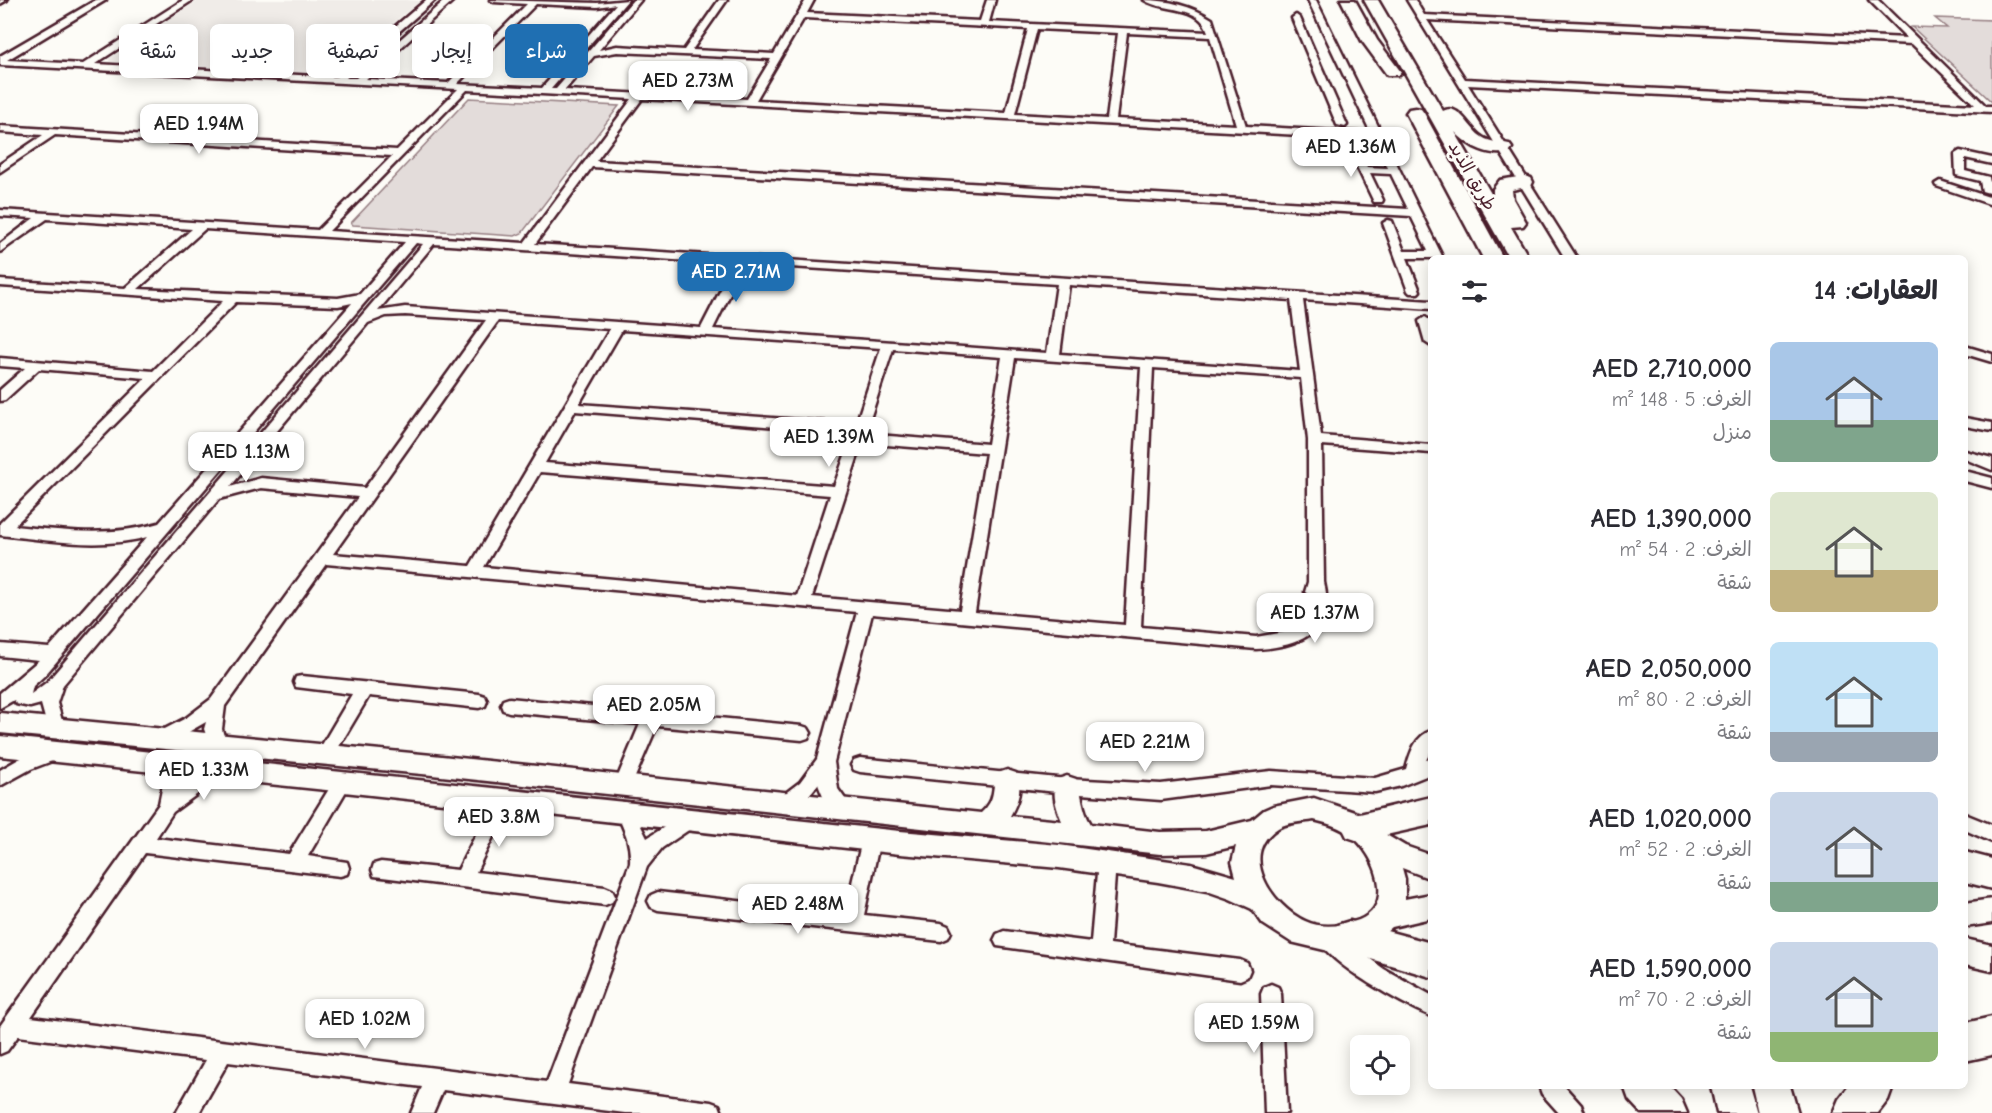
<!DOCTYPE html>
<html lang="ar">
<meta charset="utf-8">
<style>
:root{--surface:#fff;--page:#f2f2f3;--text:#2b2b33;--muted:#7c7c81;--accent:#1f6fb2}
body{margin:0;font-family:"Comic Neue","Playpen Sans Arabic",sans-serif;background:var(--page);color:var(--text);direction:rtl;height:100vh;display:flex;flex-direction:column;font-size:22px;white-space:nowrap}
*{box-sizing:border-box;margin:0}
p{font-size:20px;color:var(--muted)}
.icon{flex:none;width:33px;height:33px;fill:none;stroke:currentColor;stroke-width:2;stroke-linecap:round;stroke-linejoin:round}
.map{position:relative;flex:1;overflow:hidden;direction:ltr}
.details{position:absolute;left:1428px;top:255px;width:540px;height:834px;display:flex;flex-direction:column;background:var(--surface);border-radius:9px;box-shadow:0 3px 15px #0003;direction:rtl}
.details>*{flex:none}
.top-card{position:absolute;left:18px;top:24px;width:570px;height:54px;direction:rtl;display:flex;gap:12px}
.controls{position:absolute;left:1350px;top:1035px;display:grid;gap:12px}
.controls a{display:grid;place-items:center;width:60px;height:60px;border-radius:9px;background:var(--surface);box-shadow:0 3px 15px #0003;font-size:30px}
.price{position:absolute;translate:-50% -51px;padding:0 14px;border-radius:12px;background:#fff;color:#222;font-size:20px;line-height:39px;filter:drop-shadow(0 2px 3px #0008)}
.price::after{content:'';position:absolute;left:50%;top:36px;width:18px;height:14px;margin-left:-9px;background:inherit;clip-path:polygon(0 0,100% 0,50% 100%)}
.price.active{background:var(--accent);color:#fff}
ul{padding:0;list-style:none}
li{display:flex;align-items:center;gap:18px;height:150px;padding:0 30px}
li span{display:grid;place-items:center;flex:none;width:168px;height:120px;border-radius:9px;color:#555}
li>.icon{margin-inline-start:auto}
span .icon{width:72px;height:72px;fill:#fffc;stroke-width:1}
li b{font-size:26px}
h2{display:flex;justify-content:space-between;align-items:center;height:72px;padding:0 30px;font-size:26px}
.tag{padding:0 21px;border-radius:9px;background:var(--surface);box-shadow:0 3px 15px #0003;font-size:21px;line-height:54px}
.tag.active{background:var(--accent);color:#fff}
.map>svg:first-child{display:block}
.built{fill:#f0ece8}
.green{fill:#e3dcda;stroke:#967e82;stroke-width:1.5}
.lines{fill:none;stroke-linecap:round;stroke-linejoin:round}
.minor-casing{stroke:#4a1f2b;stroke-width:5}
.secondary-casing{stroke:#4a1f2b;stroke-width:5}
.motorway-casing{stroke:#4a1f2b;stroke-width:5}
.minor{fill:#fdfcf7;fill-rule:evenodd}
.secondary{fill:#fdfcf7;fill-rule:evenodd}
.motorway{fill:#fdfcf7;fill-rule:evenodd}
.labels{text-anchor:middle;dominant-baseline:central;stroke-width:6;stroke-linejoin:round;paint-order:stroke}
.far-street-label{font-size:18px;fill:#4a1f2b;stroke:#fdfcf7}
</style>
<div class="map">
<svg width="1992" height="1113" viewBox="0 0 1992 1113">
<rect width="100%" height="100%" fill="#fdfcf7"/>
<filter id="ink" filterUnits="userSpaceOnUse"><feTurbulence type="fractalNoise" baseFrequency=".0167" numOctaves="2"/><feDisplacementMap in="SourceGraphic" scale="12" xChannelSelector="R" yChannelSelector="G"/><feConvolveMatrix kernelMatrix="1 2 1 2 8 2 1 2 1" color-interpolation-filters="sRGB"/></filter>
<g filter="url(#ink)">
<path class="built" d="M199,0H405L420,1L331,74L109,61V59Z"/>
<path class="green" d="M1935,18L1992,20V102L1912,27L1947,28Z
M469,98L619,106L522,233L515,236L353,225L351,223Z"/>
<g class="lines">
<g class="minor-casing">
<path id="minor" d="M0,0H7L0,4Z
M96,0H106L7,60L83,64L183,0H193L95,64L336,77L426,0H435L346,78H356L445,0H454L366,79L448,83L527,4L494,2L490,0L597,3L628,0L551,89H556L633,0H641L599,50L617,46L684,50L719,0H727L692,50L774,54L806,0H814L807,13L980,21L987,0H995L989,22L1208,32C1200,4 1164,13 1144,0C1168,0 1192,6 1212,19L1246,126L1371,133L1308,0H1316L1443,258H1407L1420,291L1418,293H1410L1408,291L1383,223L1388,220L1392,221L1404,251H1428L1411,216L592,167L535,244L1431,301V309L1303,300L1321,436L1431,445V453L1322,445L1324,582C1336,632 1299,647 1256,649L872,614L834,762L838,789L853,810L850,815C833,822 823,798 818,784C810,795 793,814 779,808L776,803L779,798L800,782L817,759L857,612L326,564L225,706L222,729L226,744L223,749L217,751L211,749L204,729L206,722L169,743L163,745L157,743L154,738L157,733L186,718L211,699L358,497L261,488L219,499L63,685L57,703L64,728L61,733L55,735L49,733L41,704L30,707L16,704L14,700L0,708V693L39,660L0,656V644L49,648L147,537C99,550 48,540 0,535V523L146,378L39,369L5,400L0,401V390L25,368L0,366V358L153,371L223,301L0,286V280L125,288L192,229L47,219L0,252V244L34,218L0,216V210L318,230L392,156L55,135L0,172V164L43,135L0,132V126L397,150L458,89L0,65V56ZM536,4L597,7L616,4L542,88L457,84ZM804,18L1028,29L1006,113L756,100ZM1037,29L1118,33L1107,119L1015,114ZM1127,33L1210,37L1236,125L1116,119ZM617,52L771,59L747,99L565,90L594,56ZM467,90L632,99L524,243L329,231ZM642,99L1374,139L1388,168L1367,167L1355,142L1346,144L1374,202H1382L1383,200L1370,173L1391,174L1408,209L596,161ZM205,229L405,242L360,294L338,298L138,289ZM416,243L423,244L47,682L31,694L33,686L45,675ZM434,244L734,264L701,328L405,307L378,311ZM745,264L1057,284L1047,353L713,329ZM1069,285L1291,300L1300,371L1060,354ZM236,302L338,306L352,303L159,523C111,537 64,531 14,526ZM405,315L486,320L365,488L261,478L230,487L368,323L386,316ZM498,321L610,329L470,566L333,554ZM622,330L881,348L856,424L579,404ZM893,349L1002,357L988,444L865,434ZM1015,358L1141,367L1125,625L975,612ZM1153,368L1301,378L1308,440V582L1305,592L1312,597L1308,617L1290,631L1256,637L1141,627ZM575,411L853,433L834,486L545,463ZM862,443L986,453L960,610L812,597ZM540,472L830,495L797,596L484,567Z
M1407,0H1415L1424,15L1907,38L1869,0H1878L1986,106H1992V112L1468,85L1577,258H1565ZM1427,20L1912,44L1975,105L1465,79Z
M1296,15L1300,18L1347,125L1345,127L1337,125L1292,18Z
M1960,151L1992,158V164L1965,158V171L1989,177L1992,194L1982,191L1980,181L1956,175L1955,154Z
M1940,181L1992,198V205L1936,186L1935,184Z
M1425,317L1431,321V346L1425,342L1419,321Z
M1965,346L1992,354V362L1965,354Z
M1965,418L1992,423V431L1965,426Z
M1965,451L1992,458V470L1965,459Z
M1965,471L1992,478V488L1965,481Z
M302,676L479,694L485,696L487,701L485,706L479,708L369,696L331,760L325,762L319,760L316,755L352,694L296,687L294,682L296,677Z
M509,698L802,726L808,728L811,733L808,738L802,740L657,726L629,791L623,793L617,791L614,786L640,724L509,712L503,710L501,705L503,700Z
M1431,731V751L1426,760L1431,759V774L1401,786L1375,792L1271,785L1161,800L1067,793L860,772L854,770L851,765L854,760L860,758L1067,779L1161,784L1271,771L1375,778L1406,769C1410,754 1415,736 1431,731Z
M54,746L60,748L63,753L60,758L31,769L0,786V770L19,759Z
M168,757L174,759C179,768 182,777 180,787L195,777L226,763L232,765L235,770L232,775L207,787L173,812L156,838L289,854L337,776L343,774L349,776L352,781L349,786L308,856L347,862L349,868L347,874L340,876L145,853L31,1017L547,1082L630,863C631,843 625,832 617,814L620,808L626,806L632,808L647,838L690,811L696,813L699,819L696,825L662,848L647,867L568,1084L711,1102L719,1105L722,1113H625L443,1090L433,1113H411L422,1087L228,1062L199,1113H176L206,1060L18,1036L7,1051L0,1054V1026L159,804L164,779L159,764L162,759Z
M502,792L508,795L511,800L476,872L605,887L612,890L615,896L612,902L605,905L374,876L372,870L374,864L381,862L458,870L496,795Z
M1965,814L1992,825V842L1965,830Z
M871,832L878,834L880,840L864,915L941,923L948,926L951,932L948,938L941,941L658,910L651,907L648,901L651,895L658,892L845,913L862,840L864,834Z
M1107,854L1114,856L1116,862L1110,944L1240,960L1247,963L1250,970L1247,977L1240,980L997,946L994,940L997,934L1004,931L1091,942L1098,862L1100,856Z
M1328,930L1335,933L1384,969L1431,995V1016C1404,1005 1330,965 1318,939L1321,933Z
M1271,984L1278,987L1281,994L1287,1113H1265L1261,994L1264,987Z
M1539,1086H1564L1581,1105L1584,1113H1559L1542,1094Z"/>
</g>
<g class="secondary-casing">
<path id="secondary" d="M0,713L432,755L981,813C998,798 990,789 998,773L1007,770L1016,773C1023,788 1018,802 1010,816L1062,821C1056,807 1051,793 1058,779L1067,776L1076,779C1083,793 1081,809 1091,824L1160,832L1206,831L1252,820L1264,810L1273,806L1314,798L1358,813L1369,819L1383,833L1405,846L1431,855V879L1402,868L1405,879V899L1431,894V918L1392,927L1378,939L1333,952L1291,942L1263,924L1252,909L1230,899L1207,891L1158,882L1059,868L900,854L326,790L0,756V736L900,831L1059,845L1191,864L1236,877L1232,862L1236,846L1206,853L1160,854L432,775L0,733ZM1314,820C1327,823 1341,827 1352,836C1374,854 1397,904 1359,920C1342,926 1322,929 1305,921C1272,906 1237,854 1278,828C1287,822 1304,822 1314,820Z
M1992,899V923L1965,927V903Z
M1965,939L1992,945V971L1965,965Z"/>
</g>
<g class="motorway-casing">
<path id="motorway" d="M1341,0H1355L1377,40L1401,72L1399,75H1387L1362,41Z
M1364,0H1378L1443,111C1459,102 1469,129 1482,137C1491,143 1500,142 1509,144L1512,148L1509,152C1489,157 1469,147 1455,132L1493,197V189L1500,180L1524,176L1531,178L1533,182L1531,186L1512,190L1513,199L1526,222L1523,226L1511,227L1529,258H1509Z
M1415,108L1421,109L1424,113L1503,258H1483L1406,113L1409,109Z
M1431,797V825L1359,841L1347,837L1342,827L1347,817Z
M1965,852L1992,859V889L1965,882Z
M1350,921L1431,943V977L1337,949L1332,937L1337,925Z
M1992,1017V1055L1965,1061V1023Z
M1624,1086H1669L1681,1099L1687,1113H1641L1629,1100Z
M1711,1086H1749L1757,1113H1717Z
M1752,1086H1790L1798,1113H1758Z
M1849,1086H1893L1888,1100L1878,1113H1833L1839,1099Z"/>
</g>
<use href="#minor" class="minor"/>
<use href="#secondary" class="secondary"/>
<use href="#motorway" class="motorway"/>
</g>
</g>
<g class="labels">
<g class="far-street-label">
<text transform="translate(1472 176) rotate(60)">طريق الذيد</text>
</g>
</g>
</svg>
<div class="controls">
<a><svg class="icon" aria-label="locate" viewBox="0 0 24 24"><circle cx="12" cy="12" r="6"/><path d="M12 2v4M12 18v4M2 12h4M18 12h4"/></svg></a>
</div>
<b class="price" style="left:688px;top:112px">AED 2.73M</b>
<b class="price" style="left:199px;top:155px">AED 1.94M</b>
<b class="price" style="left:1351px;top:178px">AED 1.36M</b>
<b class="price active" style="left:736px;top:303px">AED 2.71M</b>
<b class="price" style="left:829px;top:468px">AED 1.39M</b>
<b class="price" style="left:246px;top:483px">AED 1.13M</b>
<b class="price" style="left:1315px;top:644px">AED 1.37M</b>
<b class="price" style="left:654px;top:736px">AED 2.05M</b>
<b class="price" style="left:1145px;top:773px">AED 2.21M</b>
<b class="price" style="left:204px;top:801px">AED 1.33M</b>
<b class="price" style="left:499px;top:848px">AED 3.8M</b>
<b class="price" style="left:798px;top:935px">AED 2.48M</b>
<b class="price" style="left:365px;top:1050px">AED 1.02M</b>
<b class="price" style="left:1254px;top:1054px">AED 1.59M</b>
<div class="top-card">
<a class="tag active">شراء</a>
<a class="tag">إيجار</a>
<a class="tag">تصفية</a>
<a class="tag">جديد</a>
<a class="tag">شقة</a>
</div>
<section class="details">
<h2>العقارات: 14<svg class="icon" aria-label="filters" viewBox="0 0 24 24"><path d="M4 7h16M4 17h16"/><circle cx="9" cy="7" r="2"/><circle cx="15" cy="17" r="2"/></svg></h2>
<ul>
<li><span style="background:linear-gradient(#a9c7e8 65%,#7fa58c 0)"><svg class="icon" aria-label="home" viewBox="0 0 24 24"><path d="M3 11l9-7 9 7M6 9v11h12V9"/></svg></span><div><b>AED 2,710,000</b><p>الغرف: 5 · 148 m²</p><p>منزل</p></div></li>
<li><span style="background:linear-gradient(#dfe7d0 65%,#c2b280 0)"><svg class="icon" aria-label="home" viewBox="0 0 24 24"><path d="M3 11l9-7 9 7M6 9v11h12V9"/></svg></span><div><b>AED 1,390,000</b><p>الغرف: 2 · 54 m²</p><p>شقة</p></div></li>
<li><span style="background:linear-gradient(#bfe0f5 75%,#9aa5b1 0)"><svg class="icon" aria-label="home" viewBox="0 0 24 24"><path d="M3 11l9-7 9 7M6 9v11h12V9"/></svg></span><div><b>AED 2,050,000</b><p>الغرف: 2 · 80 m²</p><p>شقة</p></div></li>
<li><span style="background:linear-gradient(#c9d6e8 75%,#7fa58c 0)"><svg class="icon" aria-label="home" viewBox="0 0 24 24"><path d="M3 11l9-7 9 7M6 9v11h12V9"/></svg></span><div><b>AED 1,020,000</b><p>الغرف: 2 · 52 m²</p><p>شقة</p></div></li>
<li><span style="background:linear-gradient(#c9d6e8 75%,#8fb573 0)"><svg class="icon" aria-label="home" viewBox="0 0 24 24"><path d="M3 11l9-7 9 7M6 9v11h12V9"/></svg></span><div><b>AED 1,590,000</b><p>الغرف: 2 · 70 m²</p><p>شقة</p></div></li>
</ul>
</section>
</div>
